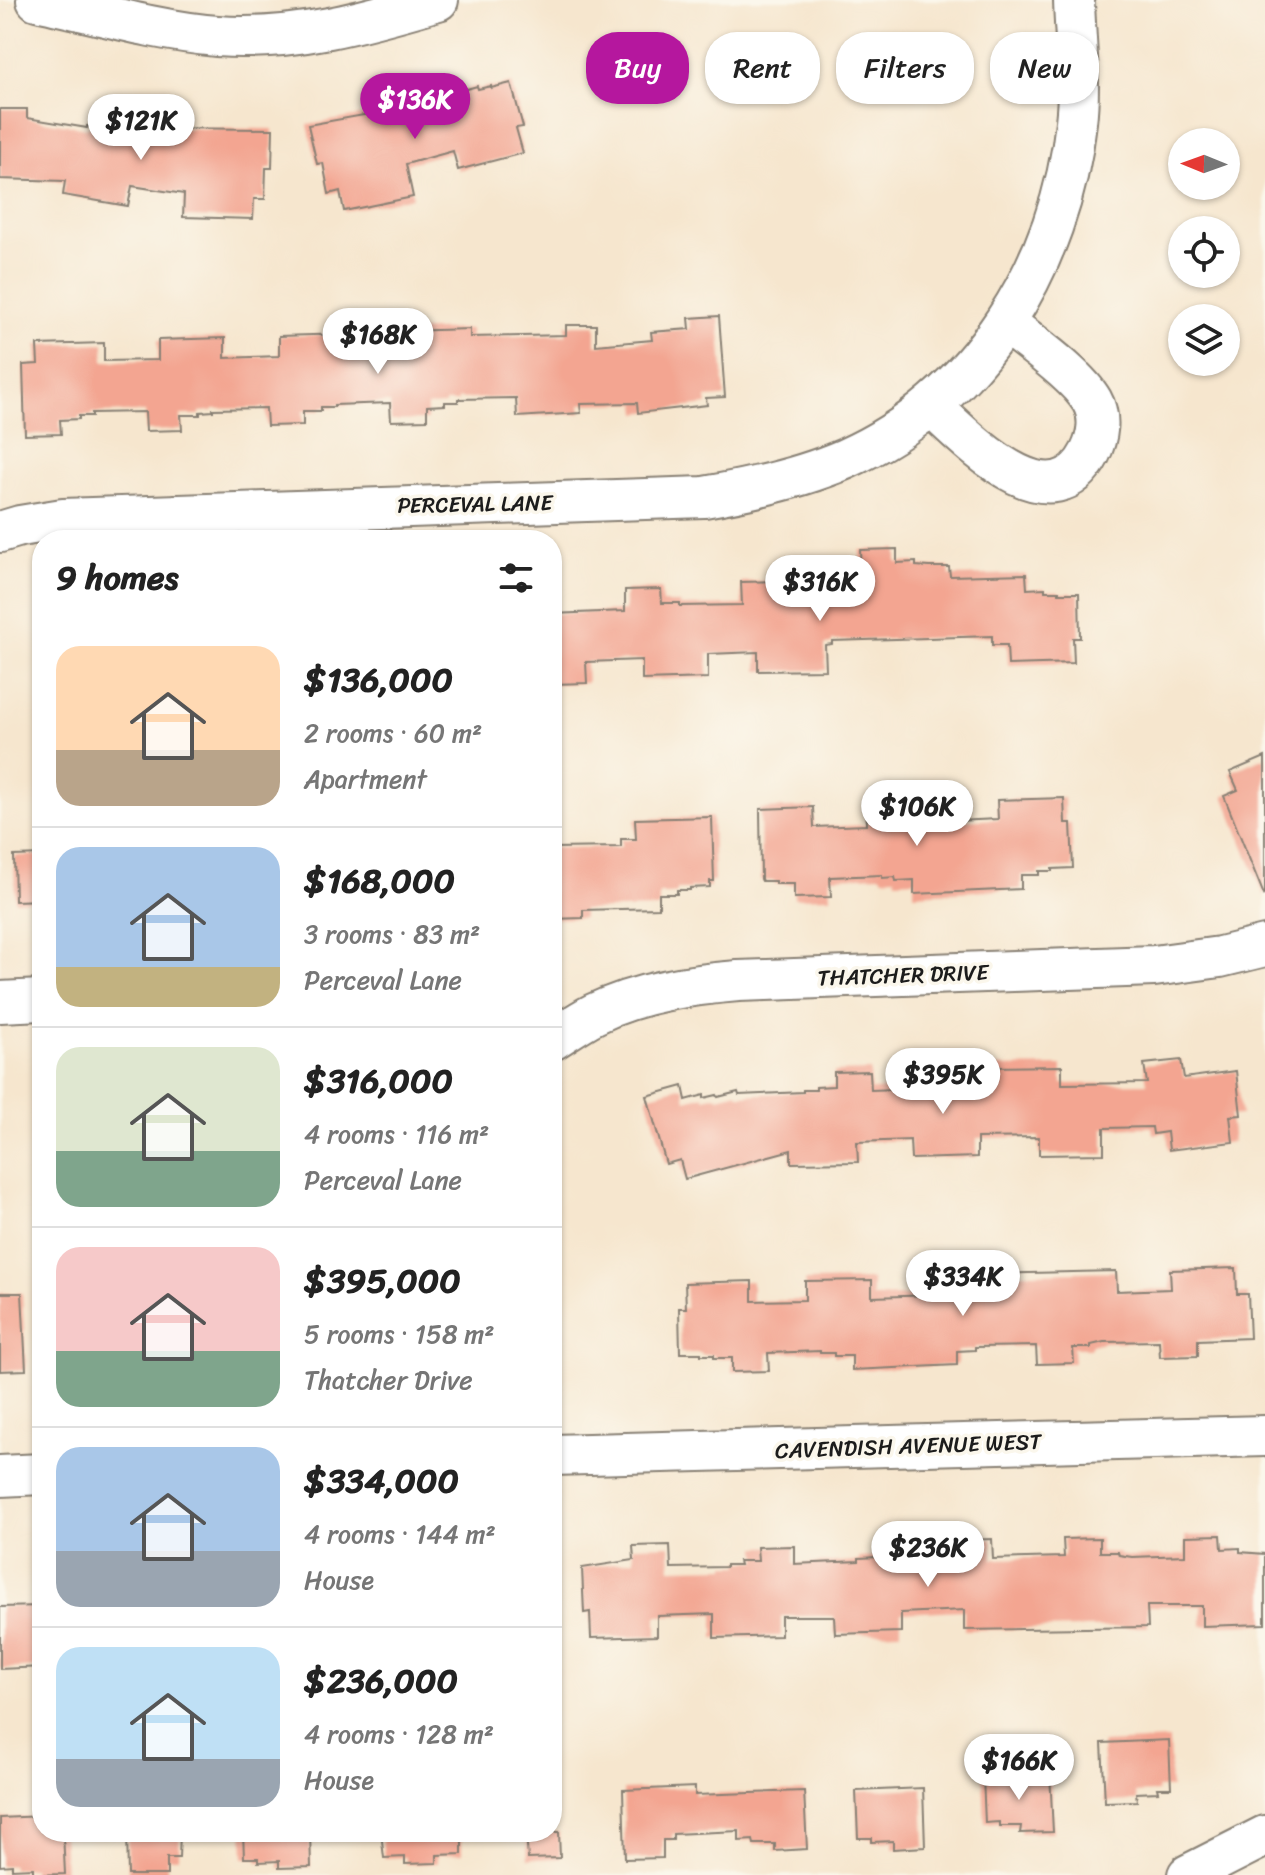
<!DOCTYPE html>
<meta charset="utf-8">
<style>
:root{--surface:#fff;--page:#f2f2f2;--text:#222;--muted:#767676;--line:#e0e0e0;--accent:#b5179e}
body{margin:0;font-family:Sriracha,sans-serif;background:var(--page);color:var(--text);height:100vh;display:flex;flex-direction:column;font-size:30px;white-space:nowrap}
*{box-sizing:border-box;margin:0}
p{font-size:26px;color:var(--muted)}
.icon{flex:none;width:44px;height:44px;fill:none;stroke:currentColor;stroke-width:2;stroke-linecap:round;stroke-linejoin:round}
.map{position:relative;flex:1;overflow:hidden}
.side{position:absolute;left:32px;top:530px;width:530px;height:1312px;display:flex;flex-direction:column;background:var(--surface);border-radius:32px;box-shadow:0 2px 6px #0004}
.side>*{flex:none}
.banner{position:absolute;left:586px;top:32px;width:558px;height:72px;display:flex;gap:16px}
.needle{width:52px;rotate:271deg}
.buttons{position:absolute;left:1168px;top:128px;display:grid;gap:16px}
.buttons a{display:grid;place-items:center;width:72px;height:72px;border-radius:50%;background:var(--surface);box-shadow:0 2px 6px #0004;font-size:40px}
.price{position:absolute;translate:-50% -68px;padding:0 18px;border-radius:28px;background:#fff;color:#222;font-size:26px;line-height:52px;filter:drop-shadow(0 2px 4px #0008)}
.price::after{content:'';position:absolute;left:50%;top:48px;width:24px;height:18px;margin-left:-12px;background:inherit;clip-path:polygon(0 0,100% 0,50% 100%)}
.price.on{background:var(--accent);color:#fff}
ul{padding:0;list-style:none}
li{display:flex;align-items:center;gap:24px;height:200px;padding:0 24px}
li+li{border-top:2px solid var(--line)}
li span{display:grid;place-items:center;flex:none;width:224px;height:160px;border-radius:24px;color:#555}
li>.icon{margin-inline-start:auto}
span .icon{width:96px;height:96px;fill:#fffc;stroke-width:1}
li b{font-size:34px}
h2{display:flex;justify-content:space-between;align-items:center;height:96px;padding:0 24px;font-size:34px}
.tag{padding:0 28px;border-radius:32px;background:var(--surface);box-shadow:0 2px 6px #0004;font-size:28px;line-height:72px}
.tag.on{background:var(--accent);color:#fff}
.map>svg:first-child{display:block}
.building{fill:#f3a591}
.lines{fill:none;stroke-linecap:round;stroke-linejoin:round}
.street-casing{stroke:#898175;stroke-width:44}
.street{stroke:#fff;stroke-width:40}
.labels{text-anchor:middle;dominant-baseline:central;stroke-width:7;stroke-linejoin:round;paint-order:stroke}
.street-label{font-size:22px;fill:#1c1c1c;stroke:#fbf7ec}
</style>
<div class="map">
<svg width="1265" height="1875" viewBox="0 0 1265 1875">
<rect width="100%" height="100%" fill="#fbf7ec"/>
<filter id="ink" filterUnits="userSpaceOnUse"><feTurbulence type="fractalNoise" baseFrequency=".0125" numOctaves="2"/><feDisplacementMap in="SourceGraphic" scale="16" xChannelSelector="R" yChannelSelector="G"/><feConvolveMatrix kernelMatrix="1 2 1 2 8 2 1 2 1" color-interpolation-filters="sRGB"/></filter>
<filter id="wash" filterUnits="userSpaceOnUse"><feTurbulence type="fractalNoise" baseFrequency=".006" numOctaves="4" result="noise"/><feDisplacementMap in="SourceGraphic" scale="32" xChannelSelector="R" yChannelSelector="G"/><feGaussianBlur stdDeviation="1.8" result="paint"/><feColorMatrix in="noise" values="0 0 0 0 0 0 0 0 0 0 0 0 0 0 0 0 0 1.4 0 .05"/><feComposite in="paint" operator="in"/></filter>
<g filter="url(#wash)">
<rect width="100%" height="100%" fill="#f6e6ce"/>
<g id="blocks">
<path class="building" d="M456,77L460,91L477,86L478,89L491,86V88L511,83L523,127L516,128L523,153L458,170L453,151L406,164L413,197L344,211L340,191L329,194L323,163L317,164L308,125L425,104L421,87Z
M0,109H27V118L87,128V126L100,128L101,124L119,127L121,113L157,119L156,128L273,129L272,168H266L265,199H254L253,219L183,217L184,194L132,186L128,206L63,195L65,181L0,179Z
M719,316L725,397L706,398L707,405L638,413L637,403L580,404L581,413L517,417L516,398L458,399V402H445V405L427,406V420L391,421L390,403L334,405V407H321V411H303V425L267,426L266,408L213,409V411L200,412V415H181L182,430L146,431L145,412L92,413V416H79V419L60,420L61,434L25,435L23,365L38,364L37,345L104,343V361L158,360V340L225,338V358L279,356V336L346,334V352L404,350L403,331L470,329V337L566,335V325H596V345L652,340L651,332L690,329L689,318Z
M897,549V563L916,562V566L929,567H949L950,576L1026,574L1027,589L1045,588V591H1059V593H1079L1080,638H1073L1074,663L1008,665L1007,645H992V636L832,641V644L825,645L826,670L758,671V652L708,654V678L642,680V660L586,662L587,683L552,684V614L625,611V590L661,589L662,603H680V606L742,605L741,582L778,581V595L796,594V598H810V600L862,598L860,550Z
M1265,757V894L1264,895L1224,796L1238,790L1230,772Z
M1064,798L1065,823H1071L1073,868L1052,869V871H1039V875H1021V889L914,894V880L896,881L895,877L882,878V875L830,877L831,897L794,898V884H775V881H762L761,879L760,809L813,807L814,827L867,825L866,805L933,803L934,822L998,819L997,800Z
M712,817L714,881H710V887L690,888V890H677V894H659V908L583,910V918L552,919V848L621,847V839H636L635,819Z
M42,855V900L15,901L14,856Z
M1181,1060L1184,1078L1236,1071L1241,1115L1230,1116L1233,1142L1169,1150L1167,1132L1153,1134L1152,1127L1104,1128V1154L1039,1155V1137L977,1138V1157L911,1159L910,1140L857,1142L858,1162L791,1163V1150L685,1179L680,1160L666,1164L647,1096L683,1086L686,1100L704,1095V1098L717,1095L718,1097L738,1092L739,1095L803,1092V1090H816V1087L834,1086V1072L870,1071L871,1090L923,1088V1086H936L935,1082H954L953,1068L990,1067L1062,1066V1084L1147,1083L1144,1064Z
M1236,1268L1237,1294H1248L1250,1338L1198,1340V1356L1160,1357L1159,1341L1104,1342L1091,1345V1348H1073L1074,1363L1037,1364L1036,1346L975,1347V1350L957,1351V1365L852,1370V1356H834V1353H820V1351L768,1353L769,1371L732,1372V1358H714V1355H701V1353H680L679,1308H686L685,1283L752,1281V1301L805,1300V1281L872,1280V1297L934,1295L933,1275L1116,1271L1117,1291L1171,1289L1170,1270Z
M0,1293H22L26,1370L0,1371Z
M1221,1535L1222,1549L1240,1548V1552L1265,1554V1624L1202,1626V1606H1147L1148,1627L964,1630V1610L901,1613V1632L835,1634L834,1616H781V1636L714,1638V1614L657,1616V1636L591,1638L590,1612L584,1613L582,1568L634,1560L633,1546L670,1545L671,1568L726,1567V1565H740L739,1561H758L757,1547L794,1546V1564L859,1561V1558L878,1557L877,1543L992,1539L993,1559L1064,1557L1063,1539L1100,1538V1552H1118L1119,1555L1132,1557L1185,1555V1536Z
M42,1606V1667L0,1669V1607Z
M1169,1740L1171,1788H1157L1158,1792L1136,1793L1137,1801L1105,1802L1102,1743Z
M1050,1773L1053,1832L1020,1833L1021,1826H999V1822L985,1823L983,1776Z
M695,1787V1795L804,1791L807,1849L775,1851V1844H754L753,1840L739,1841V1831L673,1834V1840H663V1858L625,1859L623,1790Z
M923,1788L925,1847L893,1849V1841L872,1842V1838H858L856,1791Z
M42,1816V1832H63L65,1874L33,1875V1868L12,1869V1865L0,1866V1818Z
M127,1832H180L179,1858H167V1875H128Z
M243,1832H310L311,1867L279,1868V1861L258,1862V1858H244Z
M381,1832H462V1854L437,1855V1863L405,1864V1857L384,1858Z
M526,1832H559L560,1858L528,1859Z"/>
</g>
</g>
<g filter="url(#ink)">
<use href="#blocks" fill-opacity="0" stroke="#898175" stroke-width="2"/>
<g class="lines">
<g class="street-casing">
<path id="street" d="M37,0C96,13 157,31 217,36C292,42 366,21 438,0
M931,406C966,438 1051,529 1090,453C1098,437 1101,417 1092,401C1077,375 1030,343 1006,323
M0,532L20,526L63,519L704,497C752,489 801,478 845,459C979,399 1061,264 1076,122C1081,82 1075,40 1074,0
M0,1002L42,1000
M552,1040C566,1031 580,1021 594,1014C639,992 689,985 738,981L1154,966L1220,957L1265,946
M552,1455L1265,1436
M0,1476L42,1474
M1188,1875L1265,1836"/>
</g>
<use href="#street" class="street"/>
</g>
</g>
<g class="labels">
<g class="street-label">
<text transform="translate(475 504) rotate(-1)">PERCEVAL LANE</text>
<text transform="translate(903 975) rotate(-2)">THATCHER DRIVE</text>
<text transform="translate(908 1446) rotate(-2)">CAVENDISH AVENUE WEST</text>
</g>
</g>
</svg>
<div class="buttons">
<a><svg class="needle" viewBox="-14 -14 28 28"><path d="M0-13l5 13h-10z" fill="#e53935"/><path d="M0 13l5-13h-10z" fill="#767676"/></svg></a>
<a><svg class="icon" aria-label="locate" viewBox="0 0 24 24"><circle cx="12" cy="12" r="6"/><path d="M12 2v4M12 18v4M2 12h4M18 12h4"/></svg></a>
<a><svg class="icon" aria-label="layers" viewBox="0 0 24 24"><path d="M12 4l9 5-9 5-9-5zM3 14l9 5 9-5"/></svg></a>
</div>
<b class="price on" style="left:415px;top:141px">$136K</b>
<b class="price" style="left:141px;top:162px">$121K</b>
<b class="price" style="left:378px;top:376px">$168K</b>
<b class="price" style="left:820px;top:623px">$316K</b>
<b class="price" style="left:917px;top:848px">$106K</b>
<b class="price" style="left:943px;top:1116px">$395K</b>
<b class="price" style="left:963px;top:1318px">$334K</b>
<b class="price" style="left:928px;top:1589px">$236K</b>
<b class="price" style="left:1019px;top:1802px">$166K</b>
<div class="banner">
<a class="tag on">Buy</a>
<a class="tag">Rent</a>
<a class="tag">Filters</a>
<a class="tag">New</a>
</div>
<section class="side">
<h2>9 homes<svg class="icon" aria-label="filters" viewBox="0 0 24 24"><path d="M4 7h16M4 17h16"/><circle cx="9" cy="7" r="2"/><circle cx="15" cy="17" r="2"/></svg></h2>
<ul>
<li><span style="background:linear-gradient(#ffd9b3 65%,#b9a48a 0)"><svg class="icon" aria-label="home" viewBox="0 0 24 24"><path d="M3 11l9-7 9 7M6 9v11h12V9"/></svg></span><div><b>$136,000</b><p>2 rooms · 60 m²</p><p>Apartment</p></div></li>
<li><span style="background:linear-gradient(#a9c7e8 75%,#c2b280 0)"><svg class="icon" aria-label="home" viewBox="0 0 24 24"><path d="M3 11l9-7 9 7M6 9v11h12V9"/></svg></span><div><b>$168,000</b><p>3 rooms · 83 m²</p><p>Perceval Lane</p></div></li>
<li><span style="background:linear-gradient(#dfe7d0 65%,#7fa58c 0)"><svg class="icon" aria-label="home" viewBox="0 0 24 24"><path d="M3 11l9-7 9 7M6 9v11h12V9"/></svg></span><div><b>$316,000</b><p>4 rooms · 116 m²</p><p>Perceval Lane</p></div></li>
<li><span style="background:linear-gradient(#f6c9c9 65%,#7fa58c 0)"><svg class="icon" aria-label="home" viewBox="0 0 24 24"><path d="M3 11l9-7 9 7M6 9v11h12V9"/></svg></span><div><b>$395,000</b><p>5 rooms · 158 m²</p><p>Thatcher Drive</p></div></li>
<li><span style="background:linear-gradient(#a9c7e8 65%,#9aa5b1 0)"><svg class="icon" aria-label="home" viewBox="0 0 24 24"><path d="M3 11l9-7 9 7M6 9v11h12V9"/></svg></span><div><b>$334,000</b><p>4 rooms · 144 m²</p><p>House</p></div></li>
<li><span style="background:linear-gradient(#bfe0f5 70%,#9aa5b1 0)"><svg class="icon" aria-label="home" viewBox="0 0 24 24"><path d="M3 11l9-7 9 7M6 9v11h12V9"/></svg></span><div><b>$236,000</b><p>4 rooms · 128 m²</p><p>House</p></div></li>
</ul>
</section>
</div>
